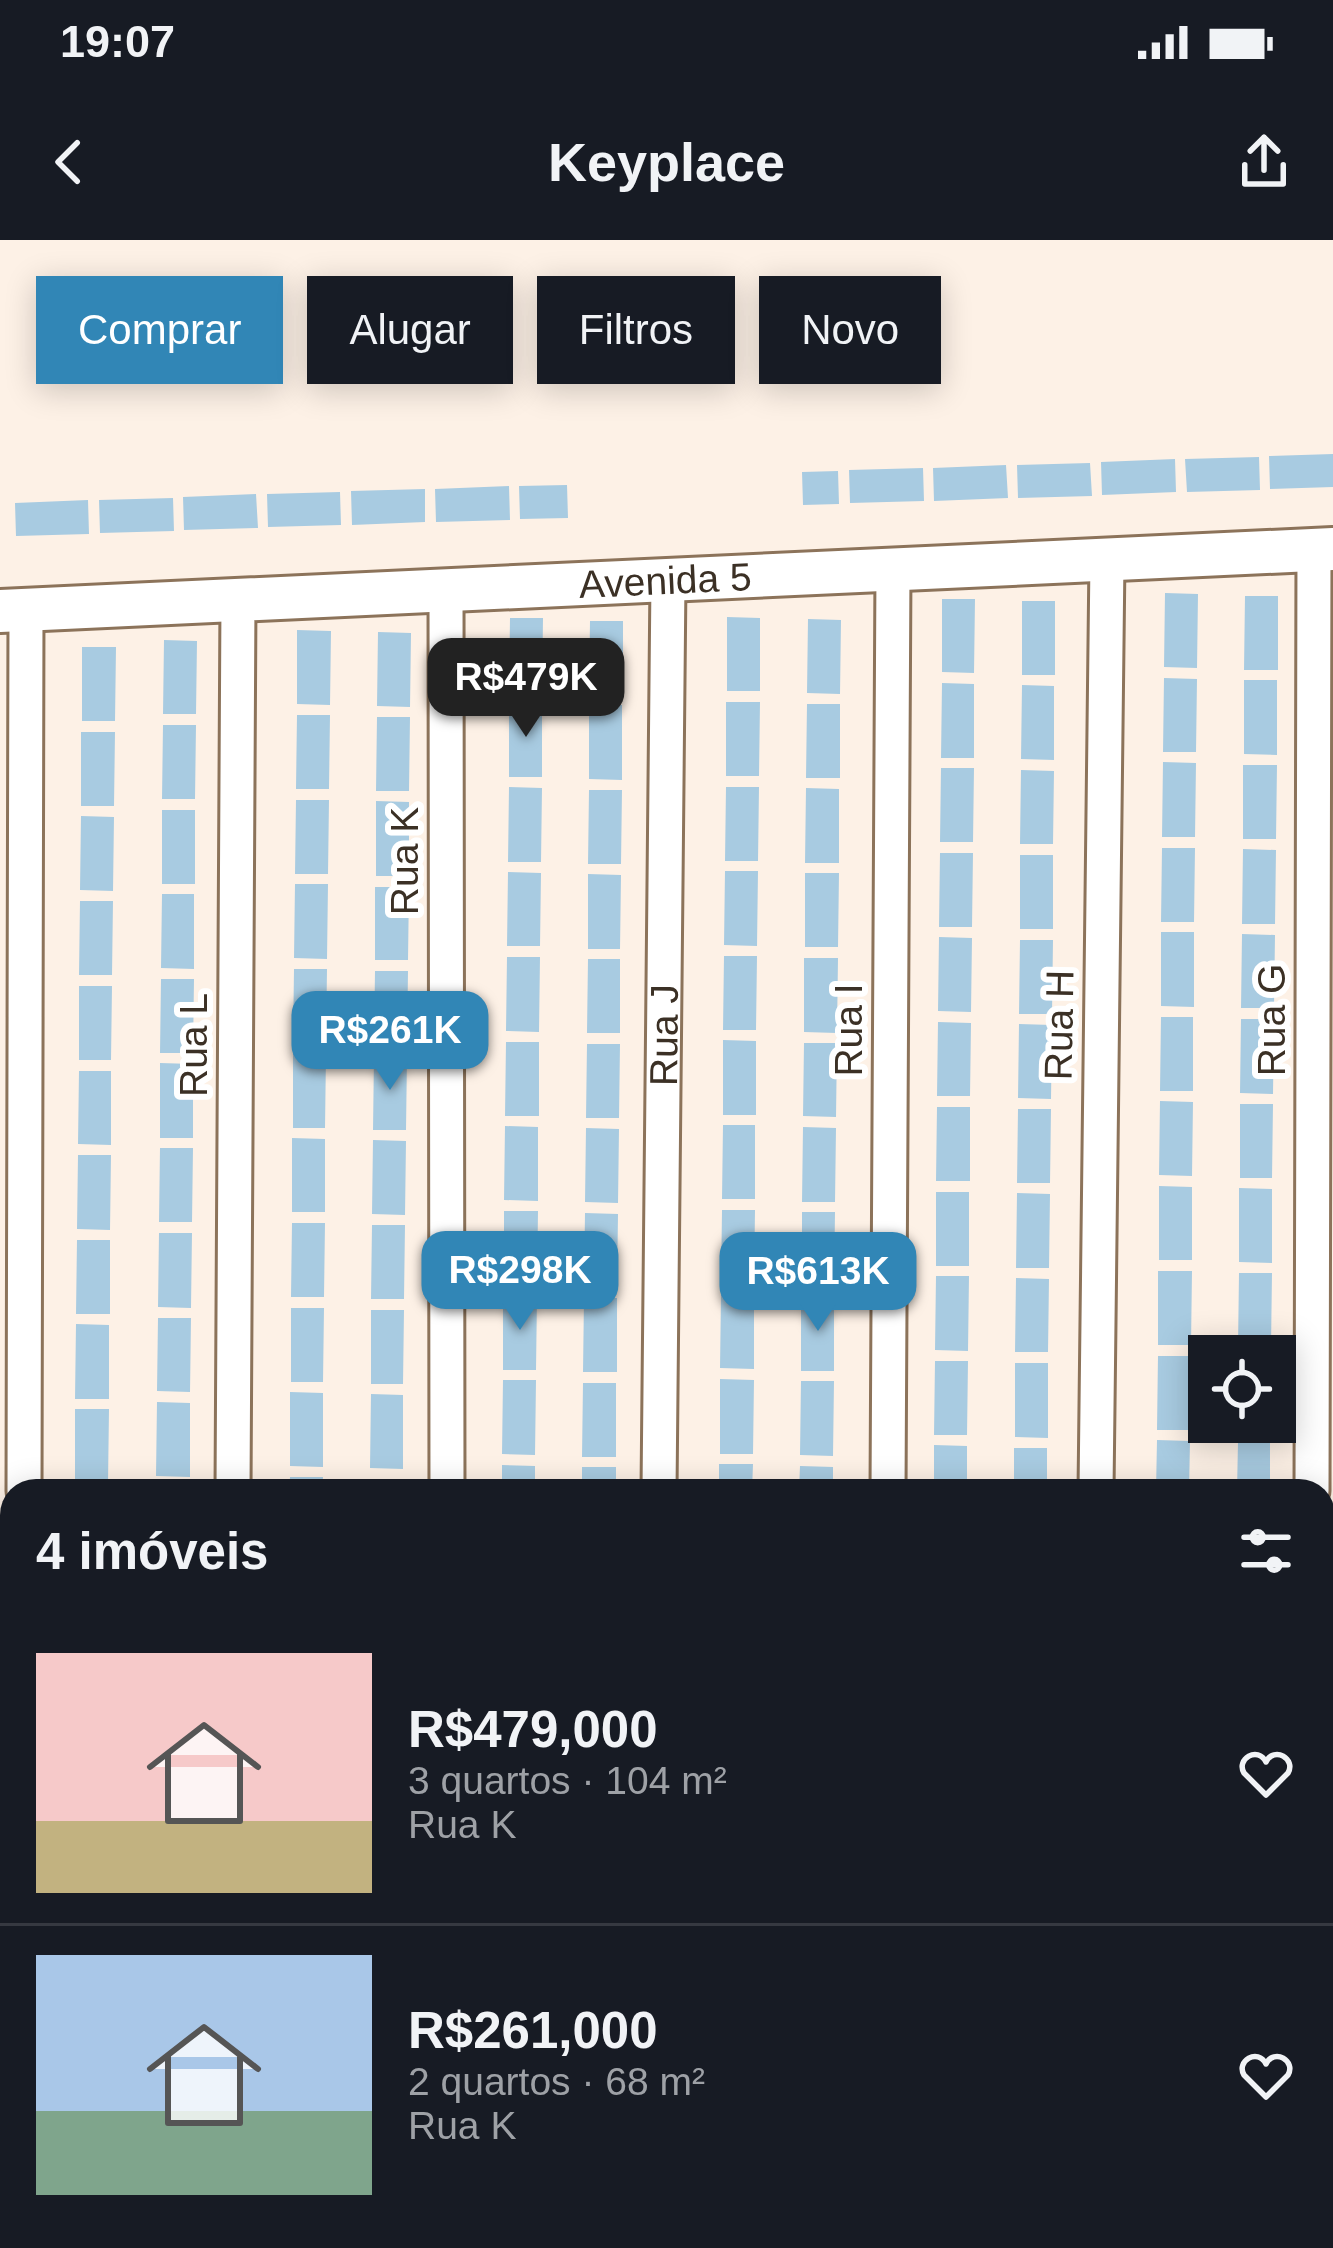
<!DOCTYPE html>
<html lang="pt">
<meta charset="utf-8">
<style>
:root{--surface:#171b24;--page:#242831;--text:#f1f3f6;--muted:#9ea1a6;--line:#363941;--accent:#3186b6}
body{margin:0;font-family:Arial,sans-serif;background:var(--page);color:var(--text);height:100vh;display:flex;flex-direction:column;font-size:45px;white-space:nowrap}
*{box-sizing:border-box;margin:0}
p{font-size:39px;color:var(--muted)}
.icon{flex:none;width:66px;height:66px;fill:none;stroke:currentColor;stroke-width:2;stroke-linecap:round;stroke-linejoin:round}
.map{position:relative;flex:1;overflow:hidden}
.side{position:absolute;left:0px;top:1239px;width:1335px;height:771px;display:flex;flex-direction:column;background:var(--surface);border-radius:36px 36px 0 0;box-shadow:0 6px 30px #0003}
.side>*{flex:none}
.hud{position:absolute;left:36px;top:36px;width:1263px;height:108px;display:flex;gap:24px}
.buttons{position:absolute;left:1188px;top:1095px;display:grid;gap:24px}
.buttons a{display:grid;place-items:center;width:108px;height:108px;border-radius:0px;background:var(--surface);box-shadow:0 6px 30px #0003;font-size:60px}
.price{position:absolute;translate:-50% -102px;padding:0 27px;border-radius:24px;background:var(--accent);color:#fff;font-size:39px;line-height:78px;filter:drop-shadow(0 3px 6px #0008)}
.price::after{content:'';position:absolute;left:50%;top:72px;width:36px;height:27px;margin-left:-18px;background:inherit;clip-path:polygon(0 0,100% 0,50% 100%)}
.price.active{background:#222;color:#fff}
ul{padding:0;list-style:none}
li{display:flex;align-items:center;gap:36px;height:300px;padding:0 36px}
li+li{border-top:3px solid var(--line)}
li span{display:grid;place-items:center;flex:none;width:336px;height:240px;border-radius:0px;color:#555}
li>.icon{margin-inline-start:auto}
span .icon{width:144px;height:144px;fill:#fffc;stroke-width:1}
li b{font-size:51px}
h2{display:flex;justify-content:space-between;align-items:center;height:144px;padding:0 36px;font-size:51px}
.tag{padding:0 42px;border-radius:0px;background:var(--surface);box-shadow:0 6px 30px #0003;font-size:42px;line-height:108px}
.tag.active{background:var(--accent);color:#fff}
.status{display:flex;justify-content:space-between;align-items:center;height:84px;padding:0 60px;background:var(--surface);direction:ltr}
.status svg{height:33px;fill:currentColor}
header{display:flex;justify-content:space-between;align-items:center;height:156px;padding:0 36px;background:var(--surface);font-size:54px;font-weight:600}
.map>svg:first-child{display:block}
.building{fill:#a8cbe1}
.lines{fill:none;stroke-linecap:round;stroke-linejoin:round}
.minor-casing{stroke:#8c735a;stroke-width:39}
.tertiary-casing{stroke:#8c735a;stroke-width:48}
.secondary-casing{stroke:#8c735a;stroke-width:54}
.minor{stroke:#fff;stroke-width:33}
.tertiary{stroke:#fff;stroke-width:42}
.secondary{stroke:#fff;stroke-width:48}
.labels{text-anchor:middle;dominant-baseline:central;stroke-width:12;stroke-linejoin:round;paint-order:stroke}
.street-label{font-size:39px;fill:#3b3025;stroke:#fff}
</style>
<div class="status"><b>19:07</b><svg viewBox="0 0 49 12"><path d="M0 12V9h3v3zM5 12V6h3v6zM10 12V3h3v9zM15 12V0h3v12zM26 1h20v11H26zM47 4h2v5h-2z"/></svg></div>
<header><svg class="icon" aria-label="back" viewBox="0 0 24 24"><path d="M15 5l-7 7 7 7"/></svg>Keyplace<svg class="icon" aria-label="share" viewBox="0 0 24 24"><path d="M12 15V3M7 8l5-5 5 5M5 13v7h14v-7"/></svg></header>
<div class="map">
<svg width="1333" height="2008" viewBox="0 0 1333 2008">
<rect width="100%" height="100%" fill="#fdf1e6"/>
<path class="building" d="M1333,214V247L1270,249L1269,216Z
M1259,217L1260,250L1187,252L1185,219Z
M1175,219L1176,252L1102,255L1101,222Z
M1090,223L1092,256L1018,258L1017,225Z
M1006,225L1008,258L934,261L933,228Z
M923,228L924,261L850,263L849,230Z
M838,231L839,264L803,265L802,232Z
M567,245L568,278L520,279L519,246Z
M509,246L510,280L436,282L435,249Z
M425,249V282L352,285L351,251Z
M340,252L341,285L268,287L267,254Z
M256,254L258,288L184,290L183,257Z
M173,258L174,291L100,293L99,260Z
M88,260L89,294L16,296L15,263Z
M1165,353L1198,354L1197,428L1164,427Z
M1245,356H1278V430H1244Z
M942,359H975L974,433L942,432Z
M1022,361H1055V435H1022Z
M727,377L760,378V451H727Z
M510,378H543L542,453L509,452Z
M808,379L841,380L840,454L807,453Z
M590,381H623V454H589Z
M297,390L331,391L330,465L297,464Z
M378,392L411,393L410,467L377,466Z
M164,400L197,401L196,474H163Z
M82,407H116L115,481H82Z
M1164,438L1197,439L1196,512H1163Z
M1244,440H1277V515L1244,514Z
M942,443L974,444V518H941Z
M1022,445L1054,446V520L1021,519Z
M726,462H760L759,536H726Z
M509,463H542V537H509Z
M807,464H840V538H806Z
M589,465H622V540L589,539Z
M297,475H330L329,549H296Z
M377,477H410L409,551H376Z
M163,485H196L195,559H162Z
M81,492H115L114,566H81Z
M1163,522L1196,523L1195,597H1162Z
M1243,525H1277L1276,599H1243Z
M941,528H974L973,602H940Z
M1021,530L1054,531L1053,604H1020Z
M509,547L542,548L541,622H508Z
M726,547H759L758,621H725Z
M806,548L839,549V623H805Z
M589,550H622L621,624H588Z
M296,560H329L328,634H295Z
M376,561L409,562V636H376Z
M162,570H195V644H162Z
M81,576L114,577L113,651L80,650Z
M1162,608H1195L1194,682H1161Z
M1243,609L1276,610L1275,684H1242Z
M940,613H973L972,687H939Z
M1020,615H1053V689H1020Z
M725,631H758L757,706L724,705Z
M508,632L541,633L540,706H507Z
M805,633H839L838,707H805Z
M588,634L621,635L620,709H588Z
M295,644H328L327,719L294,718Z
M375,647H409L408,720H375Z
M162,654H194V729L161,728Z
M80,661H113L112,735H79Z
M1161,692H1194V767L1161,766Z
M1242,694L1275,695L1274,768H1241Z
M939,697L972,698L971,772L938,771Z
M1020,700H1053L1052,774H1019Z
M724,716H757L756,790H723Z
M507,717H540L539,792L506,791Z
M804,718H838L837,793L804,792Z
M588,719H620V793H587Z
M294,729H327L326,803H293Z
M375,731H408L407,806L374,805Z
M161,739H194L193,813H160Z
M79,746H112L111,820H79Z
M1161,777H1193V851H1160Z
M1241,779H1274L1273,854L1240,853Z
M938,782L971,783L970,856H937Z
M1019,784L1052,785L1051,859L1018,858Z
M723,800L756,801V875H723Z
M506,802H539V876H505Z
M804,803H837L836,877L803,876Z
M587,804H620L619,878H586Z
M293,813L326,814L325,888H293Z
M374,816H407L406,890H373Z
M160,823L193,824V898H160Z
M79,831H111V905L78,904Z
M1160,861L1193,862L1192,936L1159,935Z
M1240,864H1273L1272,938H1240Z
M937,867H970V941H936Z
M1018,869H1051L1050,943H1017Z
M723,885H755V959H722Z
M505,886L538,887V961L504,960Z
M803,887L836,888L835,962H802Z
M586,888L619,889L618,963L585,962Z
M292,898L325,899V972H292Z
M373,900L406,901L405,975L372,974Z
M160,908H193L192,982H159Z
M78,915H111L110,990L77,989Z
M1159,946L1192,947V1020H1159Z
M1239,948L1272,949V1023L1239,1022Z
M936,952H969V1026H936Z
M1017,953L1050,954L1049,1028H1016Z
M722,970H755L754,1045L721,1044Z
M504,971H538L537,1045H504Z
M802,972H835L834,1046H802Z
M585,973L618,974L617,1048L584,1047Z
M292,983H325L324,1057H291Z
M372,985H405L404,1059H371Z
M159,993H192L191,1068L158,1067Z
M77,1000H110V1074H76Z
M1158,1031H1192L1191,1105H1158Z
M1239,1033H1272L1271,1107H1238Z
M936,1036H969L968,1111L935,1110Z
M1016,1038L1049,1039L1048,1112H1015Z
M721,1055H754V1129L720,1128Z
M503,1056H537L536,1130H503Z
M801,1057H834V1131H801Z
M584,1058H617V1132H583Z
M291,1068H324L323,1142H291Z
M371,1070H404L403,1144H371Z
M158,1078H191L190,1152L157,1151Z
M76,1084L109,1085V1159H75Z
M1158,1116H1191L1190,1190H1157Z
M935,1121H968L967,1195H934Z
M1015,1123H1048V1198L1015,1197Z
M720,1139L754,1140L753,1214H720Z
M503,1140H536L535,1215L502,1214Z
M801,1141H834L833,1216L800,1215Z
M583,1143H616V1217H582Z
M290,1152L323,1153V1227L290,1226Z
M371,1154L403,1155V1229L370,1228Z
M157,1162L190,1163V1237L156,1236Z
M75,1169H109L108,1243H75Z
M1238,1182H1270V1192H1238Z
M1157,1200L1190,1201L1189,1251H1156Z
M1238,1202H1270V1251H1237Z
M934,1205L967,1206V1251H934Z
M1014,1208H1047V1251H1014Z
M719,1224H753L752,1251H719Z
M502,1225L535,1226V1251H502Z
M800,1226L833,1227V1251H799Z
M582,1227H616V1251H582Z
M290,1237H323L322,1251H289Z
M370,1239L403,1240V1251H370Z"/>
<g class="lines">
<g class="minor-casing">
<g id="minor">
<path d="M446,350L447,1251"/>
<path d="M24,1251L26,370"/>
<path d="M233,1251L238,360"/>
<path id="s1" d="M659,1251L668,340"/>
<path d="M888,1251L893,329"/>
<path d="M1096,1251L1107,319"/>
<path d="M1312,1251L1314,310"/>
</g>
</g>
<g class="tertiary-casing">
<g id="tertiary">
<path id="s2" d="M0,371L1333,309"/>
<path d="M1323,1778H1333"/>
<path d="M651,2008L652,1998"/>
</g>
</g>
<g class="secondary-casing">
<path id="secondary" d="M0,1616L12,1628
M451,1998L464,2008"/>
</g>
<use href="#minor" class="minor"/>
<use href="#tertiary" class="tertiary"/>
<use href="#secondary" class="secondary"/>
</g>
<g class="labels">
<g class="street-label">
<text stroke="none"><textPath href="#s2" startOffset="666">Avenida 5</textPath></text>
<text transform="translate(404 621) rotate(-90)">Rua K</text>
<text transform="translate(1271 780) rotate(-90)">Rua G</text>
<text transform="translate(1059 785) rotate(-89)">Rua H</text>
<text transform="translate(848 790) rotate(-90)">Rua I</text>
<text stroke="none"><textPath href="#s1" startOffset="456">Rua J</textPath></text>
<text transform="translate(193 805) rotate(-90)">Rua L</text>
</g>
</g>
</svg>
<div class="buttons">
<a><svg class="icon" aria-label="locate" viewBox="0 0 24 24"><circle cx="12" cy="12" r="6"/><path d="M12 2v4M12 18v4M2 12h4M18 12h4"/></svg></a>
</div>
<b class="price active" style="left:526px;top:500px">R$479K</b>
<b class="price" style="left:390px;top:853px">R$261K</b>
<b class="price" style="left:520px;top:1093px">R$298K</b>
<b class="price" style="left:818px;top:1094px">R$613K</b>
<div class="hud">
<a class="tag active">Comprar</a>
<a class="tag">Alugar</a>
<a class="tag">Filtros</a>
<a class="tag">Novo</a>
</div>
<section class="side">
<h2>4 imóveis<svg class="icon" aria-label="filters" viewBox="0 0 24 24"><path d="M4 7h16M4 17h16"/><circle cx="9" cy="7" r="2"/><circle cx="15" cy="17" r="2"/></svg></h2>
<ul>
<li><span style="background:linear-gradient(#f6c9c9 70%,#c2b280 0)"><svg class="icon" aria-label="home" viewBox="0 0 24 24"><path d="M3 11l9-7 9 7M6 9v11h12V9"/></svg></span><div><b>R$479,000</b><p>3 quartos · 104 m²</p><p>Rua K</p></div><svg class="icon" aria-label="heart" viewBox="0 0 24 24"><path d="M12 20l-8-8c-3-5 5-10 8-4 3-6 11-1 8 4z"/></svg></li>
<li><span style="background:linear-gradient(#a9c7e8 65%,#7fa58c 0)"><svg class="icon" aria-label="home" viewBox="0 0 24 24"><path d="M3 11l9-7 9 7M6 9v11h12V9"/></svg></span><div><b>R$261,000</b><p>2 quartos · 68 m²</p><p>Rua K</p></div><svg class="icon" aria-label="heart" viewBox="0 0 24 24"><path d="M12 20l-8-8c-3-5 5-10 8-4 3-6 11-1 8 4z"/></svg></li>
</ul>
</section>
</div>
